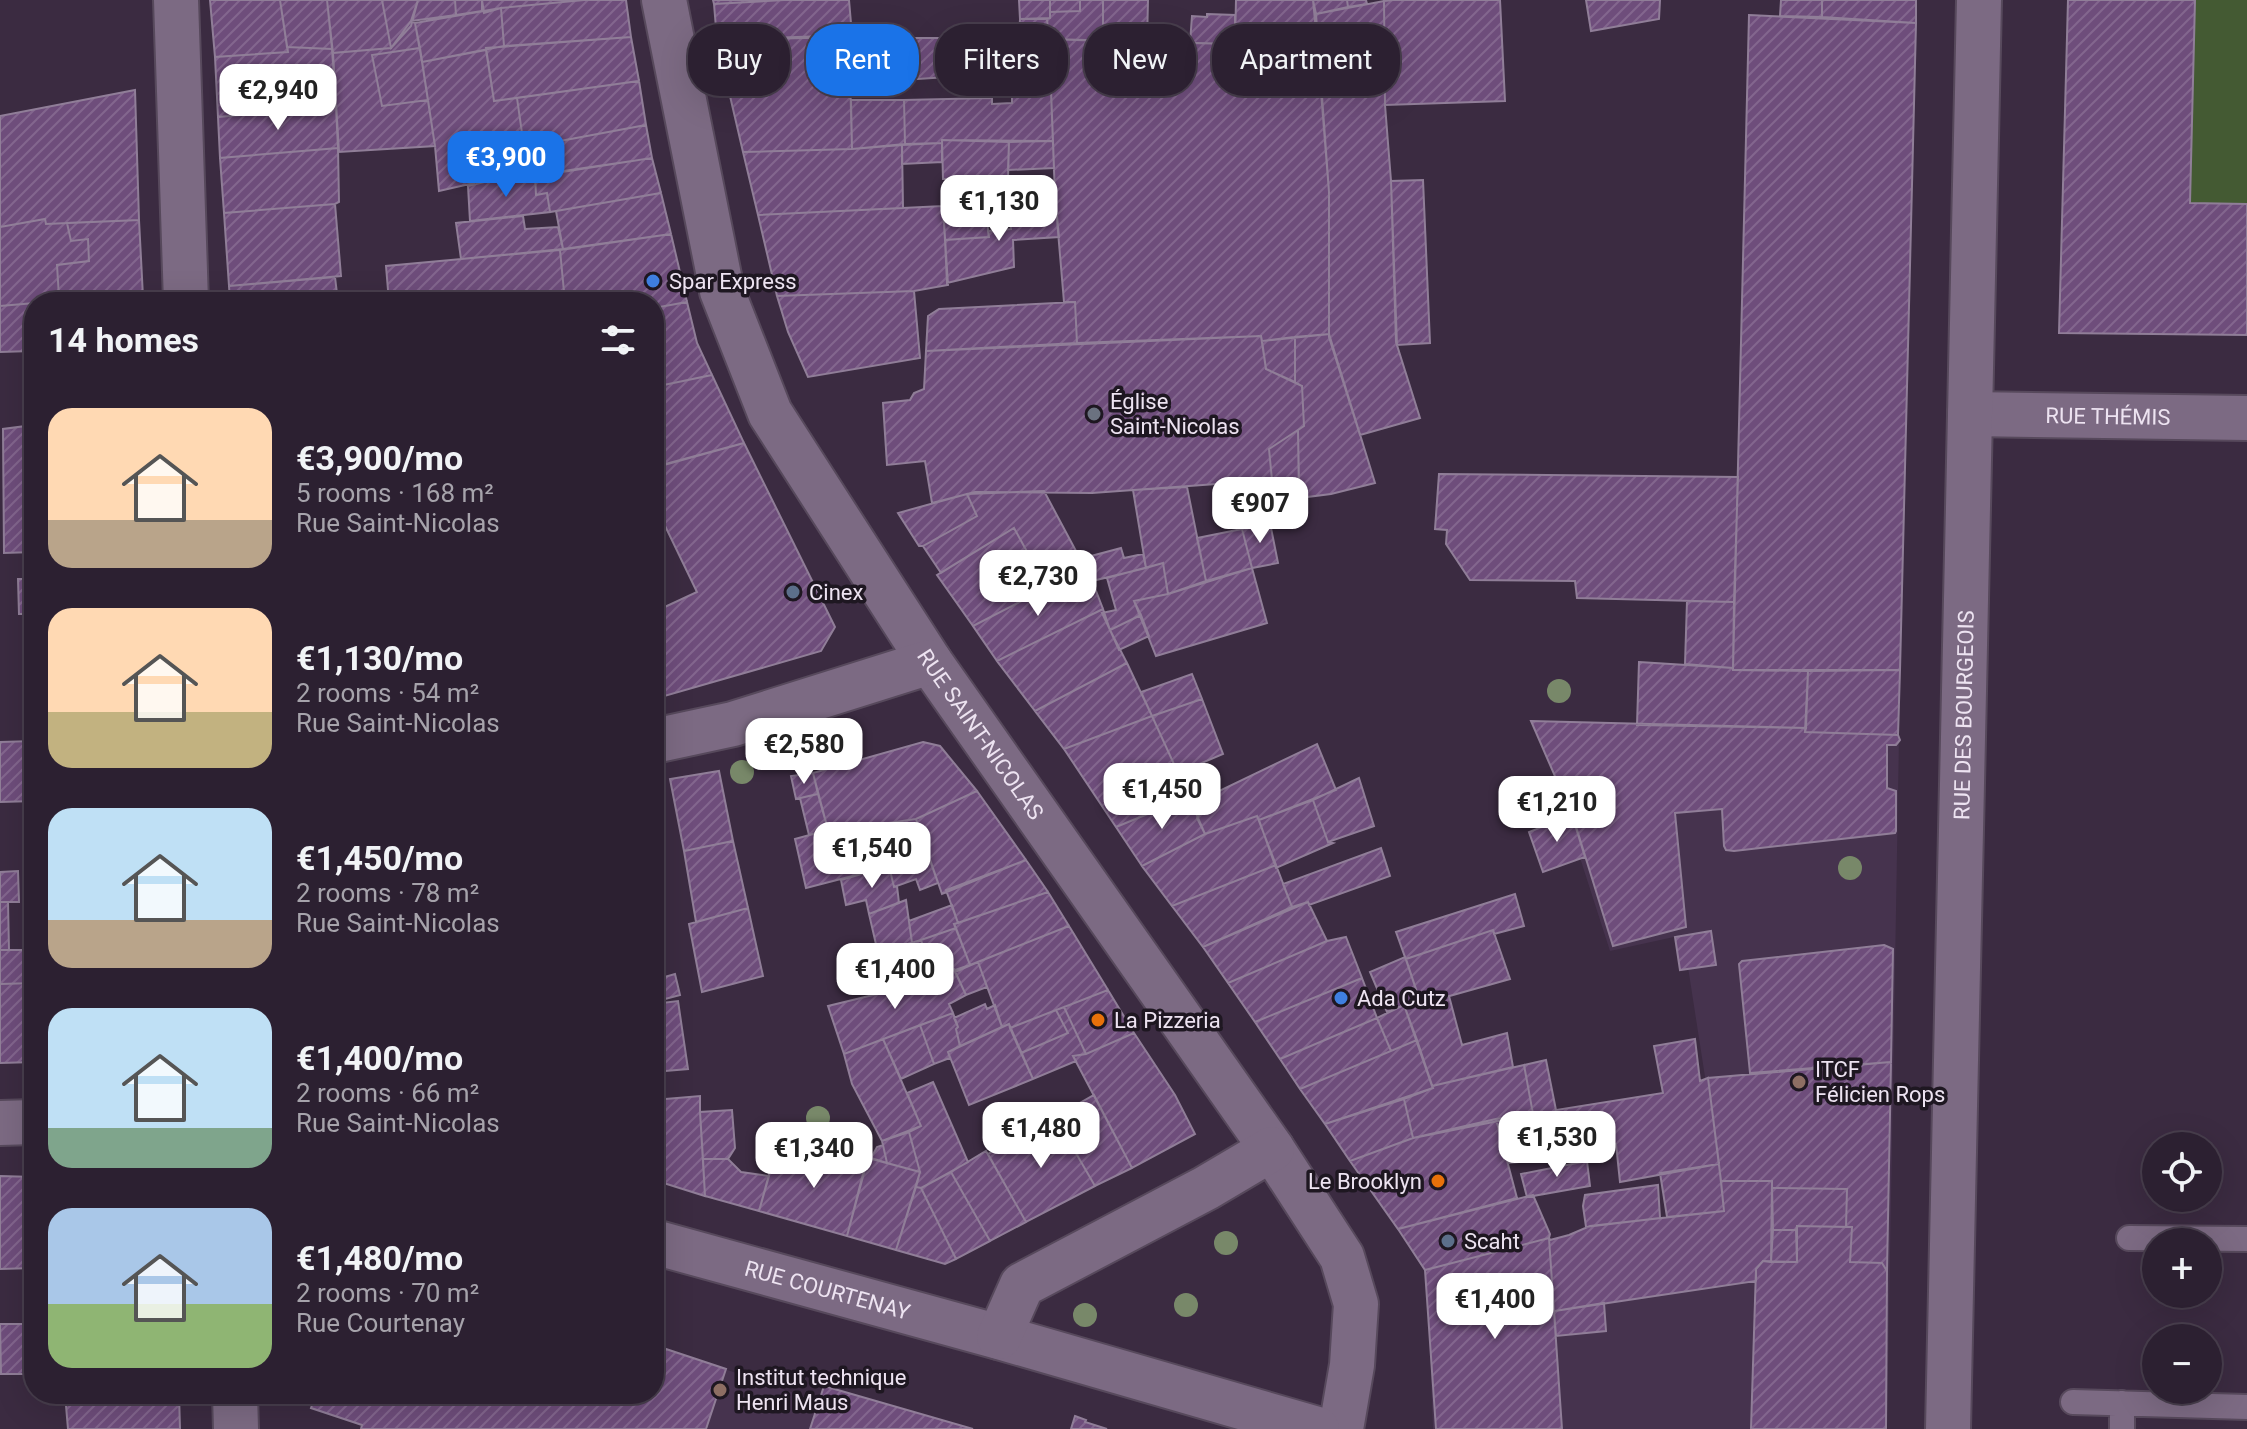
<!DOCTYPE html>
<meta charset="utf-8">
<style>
:root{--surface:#2c2031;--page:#342839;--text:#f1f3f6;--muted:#a6a3ab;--line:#483e4d;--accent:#1a73e8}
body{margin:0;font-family:Roboto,sans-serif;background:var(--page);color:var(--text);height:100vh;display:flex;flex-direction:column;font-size:30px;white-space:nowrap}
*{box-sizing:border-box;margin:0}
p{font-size:26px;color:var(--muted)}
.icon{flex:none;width:44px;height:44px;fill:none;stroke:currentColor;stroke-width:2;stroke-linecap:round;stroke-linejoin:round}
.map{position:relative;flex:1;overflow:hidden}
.panel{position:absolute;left:24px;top:292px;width:640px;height:1112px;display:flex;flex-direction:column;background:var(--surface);border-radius:32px;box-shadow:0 8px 32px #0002,0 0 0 2px var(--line)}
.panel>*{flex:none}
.top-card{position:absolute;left:688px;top:24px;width:760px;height:72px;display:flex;gap:16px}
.buttons{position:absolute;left:2142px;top:1132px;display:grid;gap:16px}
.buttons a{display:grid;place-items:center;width:80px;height:80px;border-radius:50%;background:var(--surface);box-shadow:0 8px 32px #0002,0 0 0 2px var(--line);font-size:40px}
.price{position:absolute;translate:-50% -68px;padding:0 18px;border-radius:16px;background:#fff;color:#222;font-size:26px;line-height:52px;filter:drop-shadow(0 2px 4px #0008)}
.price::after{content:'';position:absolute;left:50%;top:48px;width:24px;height:18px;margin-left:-12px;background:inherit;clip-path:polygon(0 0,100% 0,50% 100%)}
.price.active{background:var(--accent);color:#fff}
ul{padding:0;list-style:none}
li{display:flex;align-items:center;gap:24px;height:200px;padding:0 24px}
li span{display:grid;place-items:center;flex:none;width:224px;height:160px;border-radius:24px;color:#555}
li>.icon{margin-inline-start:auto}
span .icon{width:96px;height:96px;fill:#fffc;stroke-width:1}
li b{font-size:34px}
h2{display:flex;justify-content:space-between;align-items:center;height:96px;padding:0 24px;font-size:34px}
.pill{padding:0 28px;border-radius:32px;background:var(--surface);box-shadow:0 8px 32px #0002,0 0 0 2px var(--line);font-size:28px;line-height:72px}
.pill.active{background:var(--accent);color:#fff}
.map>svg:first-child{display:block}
.built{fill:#46334e}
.green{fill:#445a33}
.building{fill:url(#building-hatch);stroke:#907e98;stroke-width:2}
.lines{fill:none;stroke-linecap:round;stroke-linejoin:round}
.lane-casing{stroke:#57495c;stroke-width:28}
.street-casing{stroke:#57495c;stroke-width:48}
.lane{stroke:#7c6a83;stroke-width:24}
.street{stroke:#7c6a83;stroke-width:44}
.tree{fill:#788869}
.shop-dot{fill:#3f7fe0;stroke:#1e1721;stroke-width:3}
.worship-dot{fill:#6b7280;stroke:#1e1721;stroke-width:3}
.service-dot{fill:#5c6f8a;stroke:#1e1721;stroke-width:3}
.food-dot{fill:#e8710a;stroke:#1e1721;stroke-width:3}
.education-dot{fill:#8d6e63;stroke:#1e1721;stroke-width:3}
.labels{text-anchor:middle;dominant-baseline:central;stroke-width:7;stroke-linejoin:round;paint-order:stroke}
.poi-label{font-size:22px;fill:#ede3f1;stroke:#1e1721;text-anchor:start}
.street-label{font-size:22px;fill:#ede3f1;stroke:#1e1721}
</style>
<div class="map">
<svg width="2247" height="1429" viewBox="0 0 2247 1429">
<defs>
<pattern id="building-hatch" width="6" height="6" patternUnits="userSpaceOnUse" patternTransform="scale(2)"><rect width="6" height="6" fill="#6e4d7b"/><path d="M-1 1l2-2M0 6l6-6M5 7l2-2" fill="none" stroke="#83668e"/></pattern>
</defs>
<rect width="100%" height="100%" fill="#3b2b41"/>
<path class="built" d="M1537,724L1899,738L1887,1429H1433L1427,1272L1548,1239L1551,1241L1726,1212L1683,935L1610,951Z
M654,1345L818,1401L824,1386L973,1429H361L362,1425L316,1394H654Z"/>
<path class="green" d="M2195,0H2247V204L2190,203Z"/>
<path class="building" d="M210,0H280L288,52L215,57Z
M280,0H327L332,49L287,47Z
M327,0H382L391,48L333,53Z
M382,0H418L411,26L391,48Z
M418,0H455L456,15L411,21Z
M455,0H482V11L456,15Z
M482,0H584L501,8L484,13Z
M584,0H626L631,37L504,46L501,8Z
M713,0H784L714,4Z
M784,0H849L852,35L717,40L714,4Z
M1019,0H1050V18L1020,19Z
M1050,0H1080V11L1050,12Z
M1080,0H1103V41L1049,39L1047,19L1050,18V12L1080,11Z
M1103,0H1148L1147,42L1103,41Z
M1236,0H1313L1317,42L1235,44Z
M1313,0H1347L1348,7L1316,14Z
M1347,0H1366L1367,4L1348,7Z
M1393,0H1500L1505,101L1385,105L1384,1Z
M1586,0H1660L1659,19L1591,31Z
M1781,0H1822V17L1780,16Z
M1822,0H1916V23L1822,17Z
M2068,0H2195L2190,203L2247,204V335L2059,333Z
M1384,1L1385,105L1391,181L1396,342L1420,418L1360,435L1329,337V192L1316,14Z
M501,8L504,46L422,62L415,23Z
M1207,14L1235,15V44L1190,43L1192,16L1207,17Z
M1749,15L1916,23L1900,670H1733Z
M1020,19H1047L1049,39L1019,38Z
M411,21L415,23L420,48L372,55L382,106L428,100L435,146L339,152L333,53L391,48Z
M631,37L639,81L494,101L486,48Z
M849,37L852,149L743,152L717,40Z
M902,38H948L947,77L903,80Z
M1019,38L1049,39L1053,141L942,140V143L905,144L904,100L992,98V104L1012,103V82H1008V40Z
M1049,39L1235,44L1317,42L1329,192V334L1262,341L1261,336L1077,343L1075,302H1064L1055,196Z
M287,47L332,49L336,107L218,117L215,57L288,52Z
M420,48L428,100L382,106L372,55Z
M486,50L494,101L517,98L522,133L516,135L515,139L504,142L505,147L470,156L474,183L439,191L435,146L422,62Z
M639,81L646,125L517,149L516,135L522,133L517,98Z
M135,90L139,220L46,224L45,219L0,227V116Z
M851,100H904L905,144L852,149Z
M336,107L338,148L220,158L218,117Z
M646,125L652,158L523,178L517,149Z
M515,139L517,149L506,151L504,142Z
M942,140L1009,142L1008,179H943Z
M1053,141L1054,168L1008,170L1009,142Z
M942,143V162L902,164V145Z
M902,145L903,208L758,215L743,152L852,149Z
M338,148L339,202L335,204L224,213L220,158Z
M652,158L661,193L550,212L547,193L536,195L535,175Z
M535,175L536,195L547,193L550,212L470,221L468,186L509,176L510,180Z
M1423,180L1430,343L1397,345L1391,181Z
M661,193L671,234L563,249L556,211Z
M335,204L341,276L229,286L224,213Z
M985,205L989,237L945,240L943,206Z
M943,206L948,285L914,291L777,296L758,215Z
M1009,206H1056L1059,237L1013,240L1014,267L947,283L945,240L989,237L988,231L1011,229Z
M523,216L525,229L558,227L563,249L461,259L456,223Z
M45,219L46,224L67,223L71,241L88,239L89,261L57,265L59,297L46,299V302L0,306V227Z
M139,220L143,297H59L57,265L89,261L88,239L71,241L67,223Z
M671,234L687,302L654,308V302H565L560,250Z
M560,250L565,302H389L386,266Z
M335,277L338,302H230L229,286Z
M914,291L920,358L808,377L788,332L777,296Z
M59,297H143V302H46V299Z
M687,302L697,343L712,375L654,387V308Z
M1075,302L1077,343L926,351L928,316L939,309Z
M34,303V346H31V351L0,352V306Z
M1329,334L1375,483L1331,494L1299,498L1298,430L1304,426L1302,386L1295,382V337Z
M1261,336L1266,369L1302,386L1304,426L1269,449L1272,480L1092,493L975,492L932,503L925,461L887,465L883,403L910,400L914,393L924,389L926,351Z
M1295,337V382L1266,369L1262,341Z
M712,375L744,443L664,465L657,430L654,431V387Z
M34,425V552L4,553L3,429Z
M657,430L664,465L654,467V431Z
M1298,430L1299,483L1272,480L1269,449Z
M744,443L835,627L821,651L654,699V612L697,592L654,503V467Z
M1439,474L1738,477L1734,602L1577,598L1575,581L1470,580L1446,544L1447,530L1435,529Z
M1187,487L1206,581L1168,594L1163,563L1146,568L1133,490Z
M1044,491L1093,583L1047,588L1014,528L941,573L923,546L977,516L967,494Z
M967,494L977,516L923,546H919L898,513Z
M1270,523L1278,563L1252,568L1242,529Z
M1014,528L1047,588L973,626L937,575Z
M1242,529L1252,568L1206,581L1197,538Z
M1121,548L1124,558L1143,554L1146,568L1092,581L1080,559Z
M1163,563L1168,594L1134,601L1141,615L1110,630L1102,613L1116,610L1107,578Z
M1252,568L1267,623L1156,656L1134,601L1168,594Z
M18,579H34V614H19Z
M1093,583L1103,609L997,661L973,626L1047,588Z
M1687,601L1734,602L1733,668L1685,664Z
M1103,609L1110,630L1127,663L1035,711L997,661Z
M1141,615L1149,636L1119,650L1110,630Z
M28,635H34V656H30Z
M1639,662L1733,668V670L1808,671L1806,728L1637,725Z
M1127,663L1152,716L1064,749L1035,711Z
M1900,670L1898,735L1805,732L1808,671Z
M1192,674L1202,699L1152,716L1141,692Z
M1202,699L1223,754L1178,773L1152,716Z
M1152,716L1189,797L1116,827L1064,749Z
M1531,721L1806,728L1805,732L1898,735L1900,740L1896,745H1887V788L1896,791V831L1895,833L1734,851L1726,850L1724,846L1722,809L1675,813L1686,927L1613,946L1574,820Z
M34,741V801L0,802V742Z
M923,742L940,746L977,791L916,819L854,828L864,873L806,888L795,839L828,830L813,773Z
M1317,744L1336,790L1259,820L1257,816L1205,834L1197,818L1217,792Z
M719,771L733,841L684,851L670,779Z
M813,773L818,794L796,799L791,776Z
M1359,778L1374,826L1328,842L1313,800Z
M977,791L1026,860L942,894L916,819Z
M818,794L828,830L809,835L800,798Z
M1189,797L1205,834L1142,866L1116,827Z
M1313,800L1328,842L1333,843L1276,868L1259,820Z
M1572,815L1585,857L1543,872L1529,832Z
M1257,816L1276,865L1172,906L1142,866L1205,834Z
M916,819L921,834L886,846L889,866L864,873L854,828Z
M921,834L927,852L889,866L886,846Z
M733,841L748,908L696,922L684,851Z
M1381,848L1390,876L1309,905L1308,902L1292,907L1283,884Z
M927,852L938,883L920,890L916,879L894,887L889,866Z
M1026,860L1048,892L958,923L946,890Z
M1276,865L1292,907L1203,947L1172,906Z
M889,866L894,887L897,886L899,903L869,914L866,900L846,905L841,880Z
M18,871L19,902H0V872Z
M1048,892L1069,926L970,965L954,924Z
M1515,894L1524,926L1494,934L1493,930L1406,959L1405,957L1396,932Z
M906,900L912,943L878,953L869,914Z
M0,902H8L9,950H0Z
M1308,902L1327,941L1228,983L1203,947Z
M952,905L958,923L954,924L956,928L912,943L909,921Z
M748,908L763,976L702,992L689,924Z
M1069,926L1108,990L1010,1028L1009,1024L1002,1027L978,962Z
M956,928L970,965L934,977L921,940Z
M1493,930L1510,979L1421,1004L1406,959Z
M1711,931L1716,965L1680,970L1675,937Z
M1346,937L1362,978L1255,1022L1228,983L1327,941Z
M921,940L934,977L885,992L874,954Z
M1884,945L1893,949L1891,1062L1750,1073L1739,964L1742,961Z
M0,950H34V983L0,984Z
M1405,957L1421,1004L1449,996L1462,1045L1507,1033L1513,1067L1432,1086L1404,1005L1387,1012L1370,972Z
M978,962L987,987L966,995L955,972Z
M954,969L966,995L949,1004L953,1013L844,1054L828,1006L918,984Z
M675,974L680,995L654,1002V980Z
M1362,978L1377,1018L1280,1059L1255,1022Z
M34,983V1062L0,1063V984Z
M1108,990L1134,1033L1086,1054L1064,1007Z
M678,1001L688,1069L654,1072V1004Z
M985,1004L987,1009L995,1005L1002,1027L960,1046L956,1029L958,1027L954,1018Z
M1404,1005L1417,1040L1391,1051L1377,1018Z
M1064,1007L1086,1054L1073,1056L1076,1061L1033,1079L1021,1053L1068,1033L1056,1010Z
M1056,1010L1068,1033L1021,1053L1010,1028Z
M953,1013L958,1027L956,1029L960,1046L948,1052L950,1058L934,1064L920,1025Z
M1377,1018L1391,1051L1300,1089L1280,1059Z
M1009,1024L1033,1079L969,1105L948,1052Z
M920,1025L934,1064L901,1079L883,1039Z
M1134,1033L1175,1095L1195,1134L1132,1168L1073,1056L1086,1054Z
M883,1039L921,1126L882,1141L852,1084L844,1054Z
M1695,1039L1700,1081L1708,1078L1719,1164L1620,1182L1616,1144L1562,1153L1556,1110L1663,1093L1654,1046Z
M1417,1040L1433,1088L1325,1124L1300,1089Z
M1546,1060L1556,1110L1555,1112L1533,1114L1524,1065Z
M1891,1062L1887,1271L1882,1263L1850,1262L1852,1227H1846L1847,1189L1772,1188V1181H1721L1708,1078Z
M1524,1065L1533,1114L1413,1138L1404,1099L1433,1088L1432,1086Z
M933,1082L968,1162L921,1188L916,1187L920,1172L909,1132L921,1126L907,1093Z
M1094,1095L1132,1168L1095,1186L1055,1117Z
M700,1096V1112L705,1196L654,1180V1100Z
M1404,1099L1413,1138L1350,1161L1325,1124Z
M732,1110L735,1148L728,1159H703L700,1112Z
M1522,1115L1524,1124L1518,1132H1514L1518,1162L1508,1163L1496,1119Z
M1055,1117L1095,1186L1026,1222L988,1154Z
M1496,1119L1517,1198L1398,1229L1350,1161L1413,1138Z
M909,1132L920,1172L887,1163L882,1141Z
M883,1145L887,1163L871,1158L877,1147Z
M813,1150L866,1162L847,1236L759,1211L773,1160Z
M986,1151L1026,1222L990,1241L951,1172Z
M868,1158L920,1172L896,1250L847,1236Z
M703,1159H728L741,1172L769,1176L759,1211L705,1196Z
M1587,1161L1590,1186L1527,1197L1521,1174Z
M1719,1164L1724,1211L1667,1217L1660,1173Z
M951,1172L990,1241L956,1259L921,1188Z
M0,1176L34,1177V1268L0,1269Z
M1721,1181H1772L1771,1262L1763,1261L1756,1269V1281L1554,1311L1549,1238L1550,1240L1569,1235L1590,1226L1724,1211Z
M1658,1185L1660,1218L1586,1227L1583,1206L1585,1195Z
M916,1187L921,1188L956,1259L945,1264L896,1250Z
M1772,1188L1847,1189L1846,1227L1797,1226L1796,1230H1773Z
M1533,1195L1550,1234L1549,1238L1425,1270L1398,1229Z
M1797,1226L1852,1227L1850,1262L1882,1263L1887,1271L1886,1429H1751L1756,1269L1763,1261L1797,1262Z
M1773,1230H1796L1797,1262H1771Z
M1549,1238L1562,1429H1436L1425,1270Z
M1604,1303L1606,1331L1556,1336L1554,1311Z
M0,1324H34V1374H1Z
M654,1345L726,1369L706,1429H361L362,1425L311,1408L316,1394H654Z
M824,1386L973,1429H810Z
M65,1394H179L180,1429H68Z
M1075,1416L1086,1420L1085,1422L1107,1429H1071Z"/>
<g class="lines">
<g class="lane-casing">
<path id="lane" d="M2129,1238L2247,1239
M2073,1402L2247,1407
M2122,1403V1429"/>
</g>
<g class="street-casing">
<g id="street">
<path d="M176,0L186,302"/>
<path id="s1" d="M664,0L722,291L770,413L930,662L1272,1149L1342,1257L1356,1304L1352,1365L1341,1429"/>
<path id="s2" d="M1970,414L2247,418"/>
<path d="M654,741L733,724L930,662"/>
<path d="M0,1123L34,1122"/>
<path id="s3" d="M654,1242L999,1337L1317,1429"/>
<path d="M999,1337L1022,1285L1206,1188L1272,1149"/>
<path d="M235,1394L236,1429"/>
<path id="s4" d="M1948,1429L1979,0"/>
</g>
</g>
<use href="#lane" class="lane"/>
<use href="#street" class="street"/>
</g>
<g class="tree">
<circle cx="1559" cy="691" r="12"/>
<circle cx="742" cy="772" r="12"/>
<circle cx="1850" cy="868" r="12"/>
<circle cx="818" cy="1118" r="12"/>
<circle cx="1226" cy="1243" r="12"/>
<circle cx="1186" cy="1305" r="12"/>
<circle cx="1085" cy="1315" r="12"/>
</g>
<g class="shop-dot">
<circle cx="653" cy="281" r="8"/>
<circle cx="1341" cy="998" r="8"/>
</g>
<circle class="worship-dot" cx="1094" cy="414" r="8"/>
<g class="service-dot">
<circle cx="793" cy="592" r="8"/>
<circle cx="1448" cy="1241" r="8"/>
</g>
<g class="food-dot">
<circle cx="1098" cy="1020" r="8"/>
<circle cx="1438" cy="1181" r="8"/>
</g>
<g class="education-dot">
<circle cx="1799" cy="1082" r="8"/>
<circle cx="720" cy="1390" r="8"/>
</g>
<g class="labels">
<g class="poi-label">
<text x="669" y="281">Spar Express</text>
<text x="1110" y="401">Église<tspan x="1110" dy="25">Saint-Nicolas</tspan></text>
<text x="809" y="592">Cinex</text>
<text x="1357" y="998">Ada Cutz</text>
<text x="1114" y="1020">La Pizzeria</text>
<text x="1815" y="1069">ITCF<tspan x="1815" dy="25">Félicien Rops</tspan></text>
<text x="1422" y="1181" text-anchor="end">Le Brooklyn</text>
<text x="1464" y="1241">Scaht</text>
<text x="736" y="1377">Institut technique<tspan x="736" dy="25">Henri Maus</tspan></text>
</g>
<g class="street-label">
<text stroke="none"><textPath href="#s2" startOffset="138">RUE THÉMIS</textPath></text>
<text stroke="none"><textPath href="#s4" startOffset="714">RUE DES BOURGEOIS</textPath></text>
<text stroke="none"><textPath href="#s1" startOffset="812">RUE SAINT-NICOLAS</textPath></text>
<text stroke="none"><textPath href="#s3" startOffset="180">RUE COURTENAY</textPath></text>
</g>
</g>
</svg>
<div class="buttons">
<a><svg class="icon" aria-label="locate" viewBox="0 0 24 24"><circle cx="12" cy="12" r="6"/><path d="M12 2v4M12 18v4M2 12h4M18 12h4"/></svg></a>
<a>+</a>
<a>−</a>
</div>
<b class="price" style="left:278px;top:132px">€2,940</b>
<b class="price active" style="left:506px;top:199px">€3,900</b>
<b class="price" style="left:999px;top:243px">€1,130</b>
<b class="price" style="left:1260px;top:545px">€907</b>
<b class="price" style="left:1038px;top:618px">€2,730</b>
<b class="price" style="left:804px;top:786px">€2,580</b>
<b class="price" style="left:1162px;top:831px">€1,450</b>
<b class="price" style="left:1557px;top:844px">€1,210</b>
<b class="price" style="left:872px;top:890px">€1,540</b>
<b class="price" style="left:895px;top:1011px">€1,400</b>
<b class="price" style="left:1041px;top:1170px">€1,480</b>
<b class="price" style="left:1557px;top:1179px">€1,530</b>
<b class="price" style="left:814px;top:1190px">€1,340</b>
<b class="price" style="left:1495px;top:1341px">€1,400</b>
<div class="top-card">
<a class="pill">Buy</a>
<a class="pill active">Rent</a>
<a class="pill">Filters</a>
<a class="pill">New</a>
<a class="pill">Apartment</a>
</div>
<section class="panel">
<h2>14 homes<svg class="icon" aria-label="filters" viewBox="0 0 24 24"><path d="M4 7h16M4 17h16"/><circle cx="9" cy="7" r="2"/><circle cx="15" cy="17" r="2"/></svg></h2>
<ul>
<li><span style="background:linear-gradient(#ffd9b3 70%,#b9a48a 0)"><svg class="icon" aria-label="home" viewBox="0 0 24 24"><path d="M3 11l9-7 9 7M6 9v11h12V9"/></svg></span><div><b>€3,900/mo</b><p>5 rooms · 168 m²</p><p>Rue Saint-Nicolas</p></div></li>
<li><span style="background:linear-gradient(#ffd9b3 65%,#c2b280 0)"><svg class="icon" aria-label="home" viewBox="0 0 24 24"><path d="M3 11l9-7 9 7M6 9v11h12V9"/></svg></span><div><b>€1,130/mo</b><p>2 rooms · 54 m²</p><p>Rue Saint-Nicolas</p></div></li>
<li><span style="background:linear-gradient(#bfe0f5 70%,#b9a48a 0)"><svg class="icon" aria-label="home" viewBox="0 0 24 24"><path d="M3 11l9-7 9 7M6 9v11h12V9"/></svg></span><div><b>€1,450/mo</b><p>2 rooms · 78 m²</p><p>Rue Saint-Nicolas</p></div></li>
<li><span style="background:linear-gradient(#bfe0f5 75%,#7fa58c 0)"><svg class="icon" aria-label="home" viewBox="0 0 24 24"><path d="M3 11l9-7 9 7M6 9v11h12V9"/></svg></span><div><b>€1,400/mo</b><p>2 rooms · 66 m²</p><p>Rue Saint-Nicolas</p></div></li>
<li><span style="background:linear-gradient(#a9c7e8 60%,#8fb573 0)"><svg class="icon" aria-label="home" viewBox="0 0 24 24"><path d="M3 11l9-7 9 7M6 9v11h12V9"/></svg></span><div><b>€1,480/mo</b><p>2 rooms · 70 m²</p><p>Rue Courtenay</p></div></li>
</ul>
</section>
</div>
